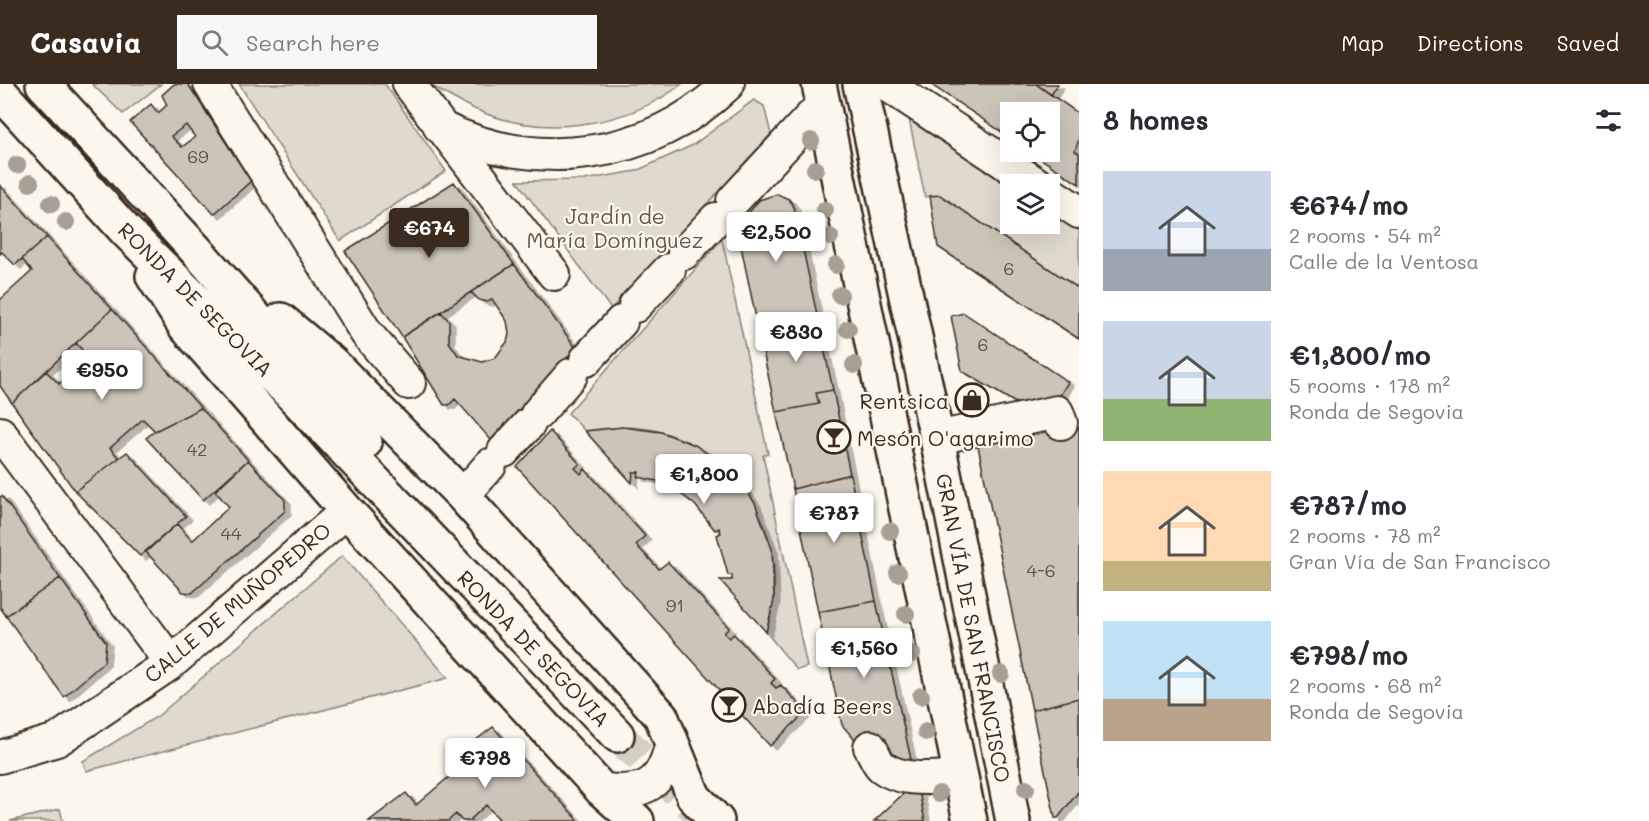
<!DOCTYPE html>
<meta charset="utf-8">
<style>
:root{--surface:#fff;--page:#f7f7f7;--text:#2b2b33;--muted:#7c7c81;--accent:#3b2a1e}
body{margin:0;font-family:Mali,sans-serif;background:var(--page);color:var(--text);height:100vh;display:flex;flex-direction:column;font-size:22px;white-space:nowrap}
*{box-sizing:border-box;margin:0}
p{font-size:20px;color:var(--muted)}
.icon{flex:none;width:33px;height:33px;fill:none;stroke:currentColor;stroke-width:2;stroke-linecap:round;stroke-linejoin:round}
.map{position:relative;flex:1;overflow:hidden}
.panel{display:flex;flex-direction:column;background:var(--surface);width:570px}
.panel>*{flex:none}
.fabs{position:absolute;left:1000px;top:18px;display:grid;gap:12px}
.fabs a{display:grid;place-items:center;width:60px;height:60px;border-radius:0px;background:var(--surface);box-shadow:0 6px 24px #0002;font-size:30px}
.price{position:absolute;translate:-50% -51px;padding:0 14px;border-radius:6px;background:#fff;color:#222;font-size:20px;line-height:39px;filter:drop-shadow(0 2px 3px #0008)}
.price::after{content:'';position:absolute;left:50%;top:36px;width:18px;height:14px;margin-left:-9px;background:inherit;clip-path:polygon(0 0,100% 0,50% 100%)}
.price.current{background:var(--accent);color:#fff}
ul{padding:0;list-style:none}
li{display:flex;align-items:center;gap:18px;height:150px;padding:0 24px}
li span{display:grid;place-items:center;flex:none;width:168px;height:120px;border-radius:0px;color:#555}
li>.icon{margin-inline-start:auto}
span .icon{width:72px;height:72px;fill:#fffc;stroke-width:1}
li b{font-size:26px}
h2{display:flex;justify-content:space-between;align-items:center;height:72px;padding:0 24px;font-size:26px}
header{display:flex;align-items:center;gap:36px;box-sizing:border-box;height:84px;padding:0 30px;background:var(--accent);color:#fff}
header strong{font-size:28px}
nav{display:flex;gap:33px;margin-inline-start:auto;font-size:21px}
.search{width:420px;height:54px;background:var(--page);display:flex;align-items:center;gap:15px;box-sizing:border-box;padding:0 21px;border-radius:0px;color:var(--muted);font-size:22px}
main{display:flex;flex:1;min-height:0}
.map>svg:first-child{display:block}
.green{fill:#dfd9ce;stroke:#8d8276;stroke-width:1.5}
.building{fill:#ccc4b9;stroke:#3b2a1e;stroke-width:1.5;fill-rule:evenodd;filter:url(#shadow)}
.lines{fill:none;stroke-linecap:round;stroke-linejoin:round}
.major-tunnel{stroke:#d5cec3;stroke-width:33;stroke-dasharray:33 16;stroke-linecap:butt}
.minor-casing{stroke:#3b2a1e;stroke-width:36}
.major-casing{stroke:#3b2a1e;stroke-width:38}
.minor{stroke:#fbf7ec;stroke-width:32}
.major{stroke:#fbf7ec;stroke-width:33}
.tree{fill:#a89e93}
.labels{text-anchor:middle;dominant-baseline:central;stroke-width:4.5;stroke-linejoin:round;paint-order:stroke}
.number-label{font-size:18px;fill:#5f5045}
.park-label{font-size:21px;fill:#64564a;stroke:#fbf7ec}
.street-label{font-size:21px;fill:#3b2a1e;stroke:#fbf7ec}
.poi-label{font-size:21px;fill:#3b2a1e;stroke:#fbf7ec;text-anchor:start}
</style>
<header>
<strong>Casavia</strong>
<div class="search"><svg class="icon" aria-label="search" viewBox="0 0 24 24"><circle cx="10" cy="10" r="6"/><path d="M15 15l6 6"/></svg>Search here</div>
<nav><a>Map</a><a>Directions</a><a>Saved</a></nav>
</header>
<main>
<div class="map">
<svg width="1079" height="737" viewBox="0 0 1079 737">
<defs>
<filter id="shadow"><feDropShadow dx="6" dy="4" stdDeviation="0" flood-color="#0004"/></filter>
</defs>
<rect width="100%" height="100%" fill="#fbf7ec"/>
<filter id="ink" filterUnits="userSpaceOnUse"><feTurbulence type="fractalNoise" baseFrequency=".0167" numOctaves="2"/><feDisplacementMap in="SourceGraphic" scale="12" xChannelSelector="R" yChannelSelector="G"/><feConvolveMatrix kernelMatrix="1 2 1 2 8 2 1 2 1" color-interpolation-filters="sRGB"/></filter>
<g filter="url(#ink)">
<path class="green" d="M92,0H161L123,30Z
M239,0H385L446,87L340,157Z
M428,0H682C626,43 542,55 477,26C460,19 444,9 428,0Z
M754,16L764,22L771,50L611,225L517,97L584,96L636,87L693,61Z
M908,30L1011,100V140H1050V125L1079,144V205L940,111L925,113Z
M722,155L768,370L763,371L807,583L797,586L766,548C795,464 748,372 662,348C636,341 611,343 585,347L568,329Z
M342,472L448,594L86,687L83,677L158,632Z
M60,725L63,737H10Z"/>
<path class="building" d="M174,0H188L251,97L214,130L130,38L151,20L158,29L167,21L162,11ZM186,41L195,53L182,63L171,52Z
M930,0H1036L1079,30V55L1075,67L1079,69V100L1031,68H1050V28H1011V54Z
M1036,0H1058L1051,11Z
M454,98L514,180L402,253L345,167Z
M0,101L47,153L15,181L2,168L0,170Z
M777,110L789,115L794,123L817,231L758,244L737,143L749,141L747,131L759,116Z
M940,111L1079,205V255L938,163L930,112Z
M47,153L112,225L12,319L0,302V216L32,187L22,175Z
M514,180L576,264L491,356L455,315L449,321H444L402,253L441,228L449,237V258L458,271L482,278L495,274L507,258L509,250L507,237L492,215L488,218L479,216L471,208Z
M112,225L201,324L155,347L143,335L110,364L119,374L75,407L12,319L46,287L59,300L89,274L76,259Z
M964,229L1068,298L1059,313L1019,321L962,287L951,232Z
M817,231L833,306L816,309L819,320L776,328L758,244Z
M833,306L850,390L793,405L776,328L819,320L816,309Z
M201,324L248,376L203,416L146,354L155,347Z
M1066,337L1079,344V614L1032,626L977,357Z
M623,343L661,348L695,361L724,381L744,403L755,419L772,465L774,516L766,548L720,496H732V491H728L717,451L721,449L719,444L715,446L695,421L680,409L682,405L679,403L676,407L657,397L638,393L639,388H633L632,399L585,347Z
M550,347L580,380L575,384L581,390L585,385L645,452L636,461L659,485L668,478L729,544L724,549L729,554L734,550L775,595L771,599L776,604L781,601L806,628L770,662L517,383Z
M127,368L186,432L140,472L75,407Z
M248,376L285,416V427L192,509L183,508L146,468L177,440L192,457L229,423L215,407Z
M850,390L876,517L818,528L793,405Z
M2,412L60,494L6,532L0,523V413Z
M60,494L106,558L104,578L64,613L6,532Z
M876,517L886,563L912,680L862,664L842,641L818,528Z
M1079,614V707L1058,734H1055L1032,626Z
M493,643L579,737H497L499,735L486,721L471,735L472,737H462L456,730L448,737H369L406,709L416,721L457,686L449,677Z
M917,697L925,737H874Z"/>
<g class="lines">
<path class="major-tunnel" d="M617,651L705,733"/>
<g class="minor-casing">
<path id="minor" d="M210,0L367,250L409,299
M409,0L554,190
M886,0L1037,100
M440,43C536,90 650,76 728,0
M1050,109L1079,128
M733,117L823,20
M684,169L716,135
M635,222L669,186
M586,276L621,238
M537,330L571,291
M0,349L171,579
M937,354L1057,328L1061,339
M504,367L529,340
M463,412L490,381
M870,663C874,669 877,679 882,683C903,699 937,693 961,693
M0,673L57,656L171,579L347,427
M602,706C645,710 662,703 672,658"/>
</g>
<g class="major-casing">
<path id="major" d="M43,0L196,166L365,358
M819,0L970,737
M860,0L937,354L1013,737
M0,8L126,147L299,318L617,651
M153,192L185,242L347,427L602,706L637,737
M281,236L332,279L463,412L661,632L694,713L717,737"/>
</g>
<use href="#minor" class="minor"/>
<use href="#major" class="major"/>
</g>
<g class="tree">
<circle cx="811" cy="57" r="9"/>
<circle cx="17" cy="81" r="9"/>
<circle cx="815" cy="85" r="9"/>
<circle cx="30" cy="99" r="9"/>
<circle cx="51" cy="120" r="9"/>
<circle cx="825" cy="126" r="9"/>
<circle cx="66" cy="138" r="9"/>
<circle cx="830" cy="153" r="9"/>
<circle cx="836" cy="181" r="9"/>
<circle cx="840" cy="211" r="9"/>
<circle cx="848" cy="245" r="9"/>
<circle cx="854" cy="281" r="9"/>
<circle cx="890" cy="447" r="9"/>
<circle cx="898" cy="489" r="9"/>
<circle cx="906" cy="530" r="9"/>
<circle cx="912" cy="570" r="9"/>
<circle cx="1001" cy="590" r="9"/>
<circle cx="921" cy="612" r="9"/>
<circle cx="926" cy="648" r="9"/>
<circle cx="1026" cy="705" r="9"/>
<circle cx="939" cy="710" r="9"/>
</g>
</g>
<defs>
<g id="shop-ring" transform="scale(1.725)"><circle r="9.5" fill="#fbf7ec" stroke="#3b2a1e" stroke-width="1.5"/><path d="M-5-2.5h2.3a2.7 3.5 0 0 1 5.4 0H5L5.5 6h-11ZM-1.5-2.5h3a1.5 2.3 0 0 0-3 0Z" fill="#3b2a1e"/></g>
<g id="bar-ring" transform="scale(1.725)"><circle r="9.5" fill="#fbf7ec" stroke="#3b2a1e" stroke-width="1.5"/><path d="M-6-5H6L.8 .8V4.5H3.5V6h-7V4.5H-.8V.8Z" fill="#3b2a1e"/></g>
</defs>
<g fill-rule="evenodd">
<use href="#shop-ring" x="972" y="316"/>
<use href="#bar-ring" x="834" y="353"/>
<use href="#bar-ring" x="729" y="621"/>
</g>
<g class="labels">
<g class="number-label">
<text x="198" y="72">69</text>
<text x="1009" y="184">6</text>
<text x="983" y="260">6</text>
<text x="197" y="365">42</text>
<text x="231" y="449">44</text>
<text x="1041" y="486">4-6</text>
<text x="675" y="521">91</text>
</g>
<g class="park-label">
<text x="615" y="131">Jardín de<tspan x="615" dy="24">María Domínguez</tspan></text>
</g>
<g class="street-label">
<text transform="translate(196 215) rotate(45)">RONDA DE SEGOVIA</text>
<text transform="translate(237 518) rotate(-40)">CALLE DE MUÑOPEDRO</text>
<text transform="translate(974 544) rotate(79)">GRAN VÍA DE SAN FRANCISCO</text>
<text transform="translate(534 564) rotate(46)">RONDA DE SEGOVIA</text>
</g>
<g class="poi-label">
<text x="949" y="316" text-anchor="end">Rentsica</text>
<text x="857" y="353">Mesón O'agarimo</text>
<text x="752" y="621">Abadía Beers</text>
</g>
</g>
</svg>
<div class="fabs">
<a><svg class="icon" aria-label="locate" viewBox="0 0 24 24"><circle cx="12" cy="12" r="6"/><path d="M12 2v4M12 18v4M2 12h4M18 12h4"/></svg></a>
<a><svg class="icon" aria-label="layers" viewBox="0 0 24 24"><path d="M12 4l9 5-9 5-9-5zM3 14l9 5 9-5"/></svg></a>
</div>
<b class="price current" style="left:429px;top:175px">€674</b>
<b class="price" style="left:776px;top:179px">€2,500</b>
<b class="price" style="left:796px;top:279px">€830</b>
<b class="price" style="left:102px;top:317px">€950</b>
<b class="price" style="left:704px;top:421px">€1,800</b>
<b class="price" style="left:834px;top:460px">€787</b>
<b class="price" style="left:864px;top:595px">€1,560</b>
<b class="price" style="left:485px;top:705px">€798</b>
</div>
<section class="panel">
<h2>8 homes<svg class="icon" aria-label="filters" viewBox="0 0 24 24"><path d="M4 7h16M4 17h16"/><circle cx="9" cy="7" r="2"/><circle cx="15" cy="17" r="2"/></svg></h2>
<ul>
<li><span style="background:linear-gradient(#c9d6e8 65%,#9aa5b1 0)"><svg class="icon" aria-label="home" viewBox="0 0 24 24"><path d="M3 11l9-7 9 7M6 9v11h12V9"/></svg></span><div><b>€674/mo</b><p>2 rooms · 54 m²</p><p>Calle de la Ventosa</p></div></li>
<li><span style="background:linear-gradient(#c9d6e8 65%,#8fb573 0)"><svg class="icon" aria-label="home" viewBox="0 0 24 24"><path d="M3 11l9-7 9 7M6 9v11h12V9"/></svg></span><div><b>€1,800/mo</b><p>5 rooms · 178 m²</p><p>Ronda de Segovia</p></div></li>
<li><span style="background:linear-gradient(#ffd9b3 75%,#c2b280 0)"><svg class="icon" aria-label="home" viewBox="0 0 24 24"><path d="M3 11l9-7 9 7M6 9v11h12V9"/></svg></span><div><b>€787/mo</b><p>2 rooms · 78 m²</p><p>Gran Vía de San Francisco</p></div></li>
<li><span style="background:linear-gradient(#bfe0f5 65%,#b9a48a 0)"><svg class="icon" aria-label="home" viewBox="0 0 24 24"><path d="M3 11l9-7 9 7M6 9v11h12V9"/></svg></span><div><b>€798/mo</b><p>2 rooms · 68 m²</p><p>Ronda de Segovia</p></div></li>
</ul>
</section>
</main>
